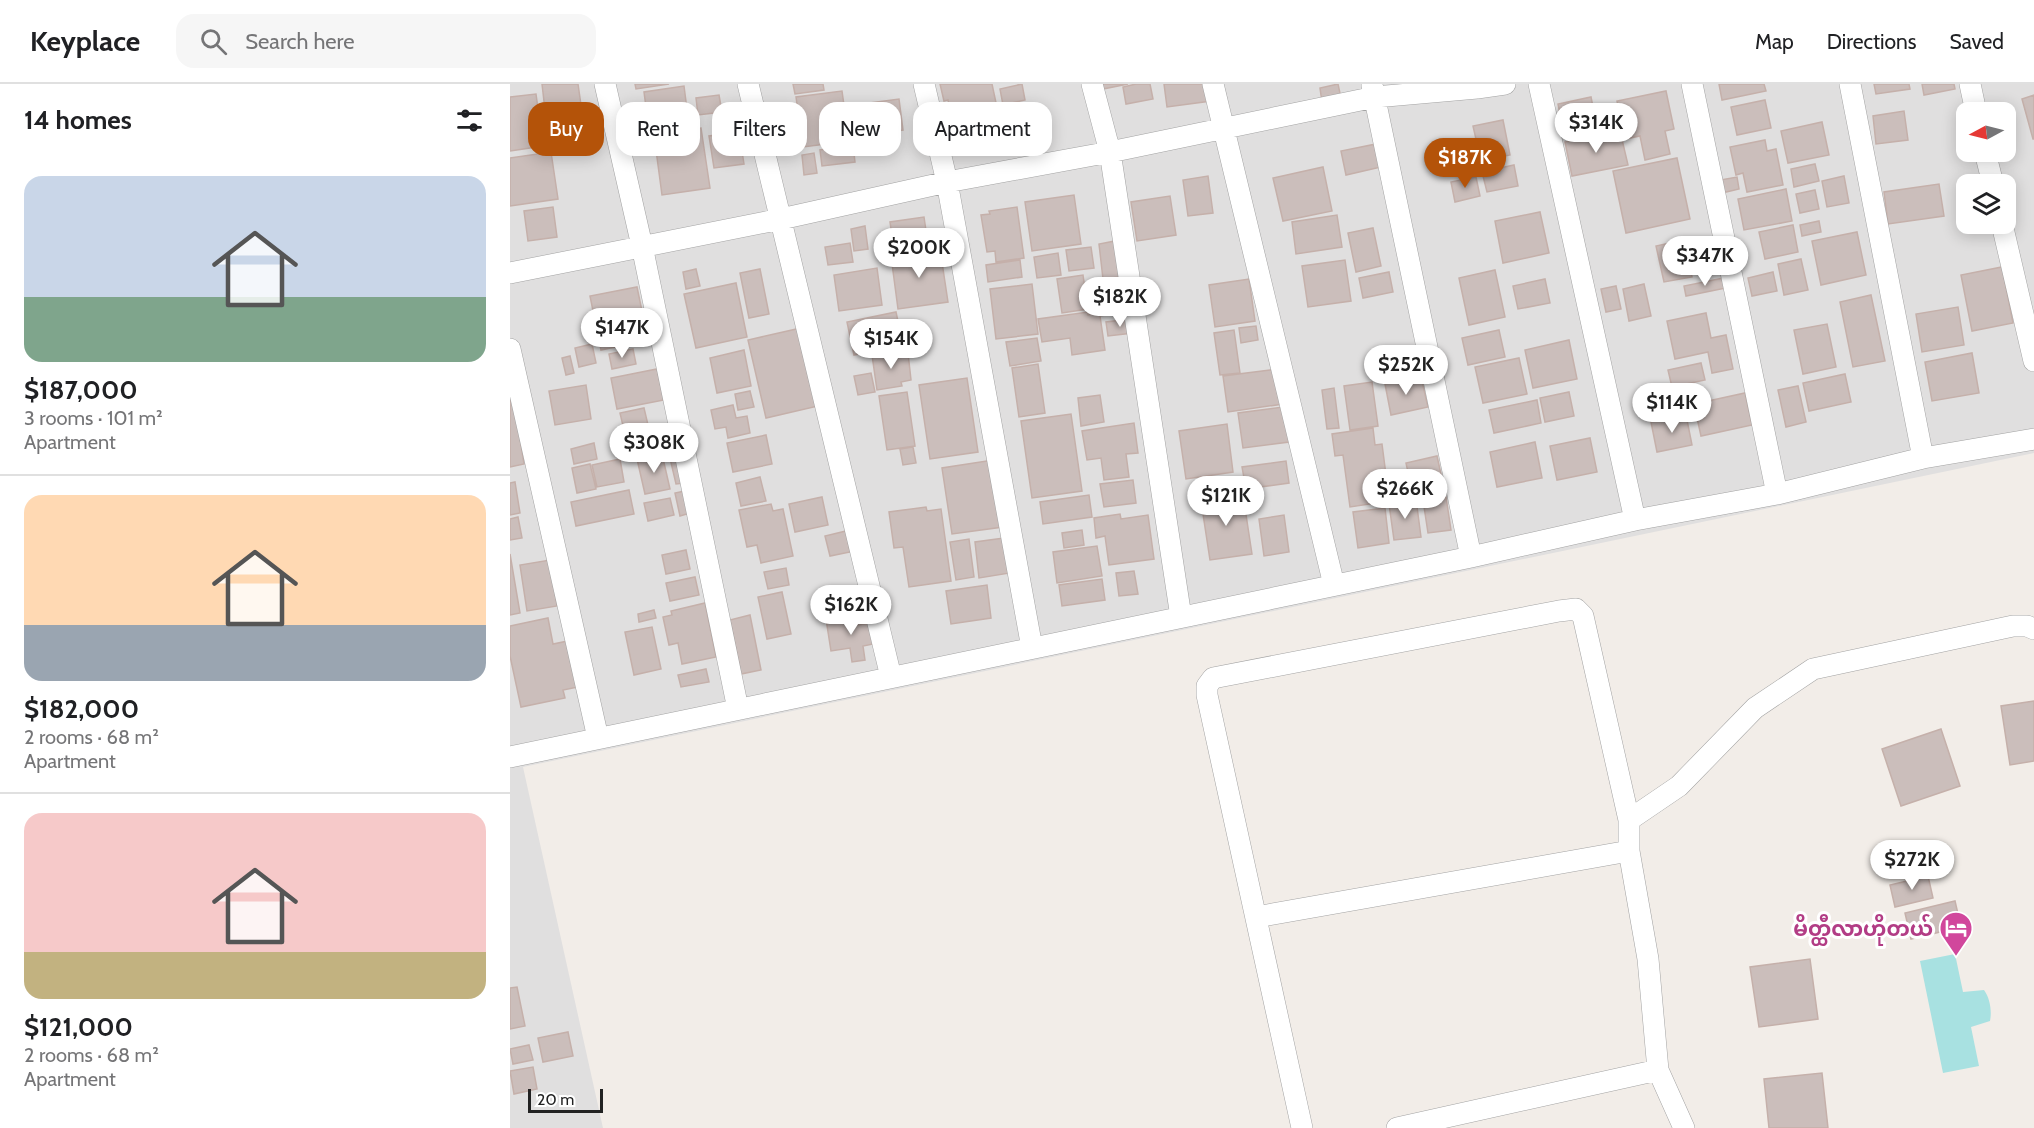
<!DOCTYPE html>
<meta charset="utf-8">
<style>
:root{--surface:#fff;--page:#f6f6f6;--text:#202124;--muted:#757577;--line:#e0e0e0;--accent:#b45309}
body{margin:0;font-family:Cabin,"Noto Sans Myanmar",sans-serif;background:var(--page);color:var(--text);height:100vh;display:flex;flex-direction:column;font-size:22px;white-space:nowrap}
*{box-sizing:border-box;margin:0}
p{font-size:20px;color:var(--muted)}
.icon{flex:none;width:33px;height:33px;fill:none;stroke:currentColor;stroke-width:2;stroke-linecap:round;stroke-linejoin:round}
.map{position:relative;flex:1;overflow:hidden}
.side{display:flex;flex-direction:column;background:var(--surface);width:510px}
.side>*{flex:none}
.banner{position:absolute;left:18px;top:18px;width:570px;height:54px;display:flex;gap:12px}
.needle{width:39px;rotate:263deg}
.tools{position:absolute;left:1446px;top:18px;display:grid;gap:12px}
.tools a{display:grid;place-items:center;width:60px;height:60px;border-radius:12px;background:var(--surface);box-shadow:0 3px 15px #0003;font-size:30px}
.scale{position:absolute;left:18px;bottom:15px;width:75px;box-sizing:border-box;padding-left:6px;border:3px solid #222;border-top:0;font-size:16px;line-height:21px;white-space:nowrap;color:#222;-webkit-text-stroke:4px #fff;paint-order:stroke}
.price{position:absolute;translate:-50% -51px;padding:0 14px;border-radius:21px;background:#fff;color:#222;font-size:20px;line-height:39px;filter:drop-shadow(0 2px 3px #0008)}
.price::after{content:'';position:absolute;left:50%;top:36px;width:18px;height:14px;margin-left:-9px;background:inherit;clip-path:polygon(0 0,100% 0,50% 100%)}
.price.current{background:var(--accent);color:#fff}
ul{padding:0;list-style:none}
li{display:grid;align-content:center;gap:12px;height:318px;padding:0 24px}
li+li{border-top:2px solid var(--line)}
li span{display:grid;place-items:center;height:186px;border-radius:18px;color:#555}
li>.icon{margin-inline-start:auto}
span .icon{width:108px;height:108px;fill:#fffc;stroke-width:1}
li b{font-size:26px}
h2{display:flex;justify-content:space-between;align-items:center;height:72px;padding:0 24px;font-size:26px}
.pill{padding:0 21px;border-radius:18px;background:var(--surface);box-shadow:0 3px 15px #0003;font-size:21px;line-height:54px}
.pill.current{background:var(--accent);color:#fff}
header{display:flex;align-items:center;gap:36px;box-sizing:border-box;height:84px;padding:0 30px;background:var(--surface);border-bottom:2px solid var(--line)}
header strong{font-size:28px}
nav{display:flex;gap:33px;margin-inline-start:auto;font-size:21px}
.search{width:420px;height:54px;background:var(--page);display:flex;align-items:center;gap:15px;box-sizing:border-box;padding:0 21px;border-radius:18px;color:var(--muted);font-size:22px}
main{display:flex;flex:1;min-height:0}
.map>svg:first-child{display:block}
.residential{fill:#e0dfdf;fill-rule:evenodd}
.water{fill:#a8e1e1}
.building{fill:#cbbebb;stroke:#c5b0aa;stroke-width:1.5}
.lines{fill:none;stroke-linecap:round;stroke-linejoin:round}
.minor-casing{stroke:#a3a3a3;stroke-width:22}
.minor{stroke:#fff;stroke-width:21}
.labels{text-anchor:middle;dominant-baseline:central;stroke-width:6;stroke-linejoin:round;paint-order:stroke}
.hotel-label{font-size:21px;font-weight:bold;fill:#b23c85;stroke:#fff;text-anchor:end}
</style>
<header>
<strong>Keyplace</strong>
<div class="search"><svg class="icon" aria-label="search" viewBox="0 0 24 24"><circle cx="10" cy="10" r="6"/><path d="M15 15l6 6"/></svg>Search here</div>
<nav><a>Map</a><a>Directions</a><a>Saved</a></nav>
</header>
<main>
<section class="side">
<h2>14 homes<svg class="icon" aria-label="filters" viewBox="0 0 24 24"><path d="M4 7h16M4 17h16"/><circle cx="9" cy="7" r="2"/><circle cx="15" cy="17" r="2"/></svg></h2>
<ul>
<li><span style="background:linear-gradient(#c9d6e8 65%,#7fa58c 0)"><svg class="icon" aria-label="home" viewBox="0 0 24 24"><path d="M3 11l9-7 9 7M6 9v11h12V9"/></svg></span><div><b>$187,000</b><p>3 rooms · 101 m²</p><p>Apartment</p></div></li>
<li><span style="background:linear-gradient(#ffd9b3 70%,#9aa5b1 0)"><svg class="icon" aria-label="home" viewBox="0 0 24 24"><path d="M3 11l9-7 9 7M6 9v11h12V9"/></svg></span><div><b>$182,000</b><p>2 rooms · 68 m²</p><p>Apartment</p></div></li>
<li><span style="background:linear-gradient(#f6c9c9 75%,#c2b280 0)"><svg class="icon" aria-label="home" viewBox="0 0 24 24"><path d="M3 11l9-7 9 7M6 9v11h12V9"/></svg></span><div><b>$121,000</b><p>2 rooms · 68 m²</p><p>Apartment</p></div></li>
</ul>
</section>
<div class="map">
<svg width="1524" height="1044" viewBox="0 0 1524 1044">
<rect width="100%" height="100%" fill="#f2ede8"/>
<path class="residential" d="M0,0H1524V369L13,683L93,1044H0ZM1456,28H1496V68H1456ZM1456,100H1496V140H1456Z"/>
<path class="water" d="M1445,870L1453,908L1474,906C1480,914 1482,927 1480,937L1461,943L1469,982L1433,989L1410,877Z"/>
<path class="building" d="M32,0H68L71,21L35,26Z
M125,0H159L126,5Z
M283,0H313L314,6L285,10Z
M430,0H482L489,33L459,40L456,23L440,26L438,16L434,17Z
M512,0L515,16L493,21L490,5Z
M587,0H618L588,6Z
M626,0H640L643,15L616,20L613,3Z
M654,0H698L701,17L657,23Z
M828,0L831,14L812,18L810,4Z
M1209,0H1254L1256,7L1212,16Z
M1364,0H1399L1400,5L1366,10Z
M1412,0H1444L1445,5L1414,11Z
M174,2L178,33L138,38L134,8Z
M332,7L339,57L293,63L286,13Z
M1156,7L1164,45L1155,47L1160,70L1135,76L1130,52L1115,55L1107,17Z
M26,10L33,62L0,67V13Z
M209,11L212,28L188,31L186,14Z
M1524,11V55H1523L1512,15Z
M1081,13L1087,43L1054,50L1048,20Z
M389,15L393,46L350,52L345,21Z
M1255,16L1261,44L1227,51L1221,23Z
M1394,27L1398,56L1366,60L1363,32Z
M993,36L1000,71L971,77L963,42Z
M1312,38L1319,71L1278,79L1271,47Z
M191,44L200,104L152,111L144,51Z
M1110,47L1118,81L1062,92L1055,58Z
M229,48L234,80L204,84L199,52Z
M1255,56L1257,67L1266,65L1273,101L1237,108L1233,89L1226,91L1220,63Z
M866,60L871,83L836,91L831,67Z
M343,61L345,78L312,82L310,66Z
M41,68L48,115L0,122V74Z
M304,69L307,89L294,91L292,71Z
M1167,74L1180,135L1116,149L1103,87Z
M1305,80L1309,97L1284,103L1281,85Z
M1004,81L1008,102L977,108L972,88Z
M813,83L822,127L773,137L763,94Z
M698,92L703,129L678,132L673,96Z
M1334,92L1339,119L1317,123L1312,97Z
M966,93L970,112L945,118L941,98Z
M1227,93L1229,105L1212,109L1210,96Z
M1429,100L1434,132L1378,140L1374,108Z
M1276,105L1282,137L1234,146L1228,115Z
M1305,106L1309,125L1290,129L1286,110Z
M564,111L571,160L522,167L515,118Z
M660,112L666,151L627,157L621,118Z
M43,123L47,153L18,157L14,127Z
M507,123L514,174L486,178L485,167L477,168L471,131L480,130L479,127Z
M1030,128L1039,169L993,179L985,137Z
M827,131L832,163L786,170L782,138Z
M414,133L418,160L384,165L380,138Z
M1309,137L1311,148L1292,152L1290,141Z
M1283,141L1288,168L1255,175L1249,148Z
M355,142L358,165L344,167L341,145Z
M863,144L871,182L846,188L838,149Z
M1347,148L1356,191L1311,201L1302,157Z
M1174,156L1182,193L1154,198L1146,162Z
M605,157L610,193L593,195L589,160Z
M340,159L343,178L318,181L315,163Z
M581,163L584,184L559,187L556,166Z
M430,165L438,218L388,225L381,172Z
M548,169L551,191L527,194L524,173Z
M1291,175L1298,206L1274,211L1268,180Z
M510,176L512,193L478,198L476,181Z
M835,176L841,217L798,223L792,182Z
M1492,183L1503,239L1462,247L1451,191Z
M367,184L372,221L329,227L324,191Z
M186,185L190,202L176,205L173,188Z
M250,185L259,230L239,234L230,189Z
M985,186L995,233L959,241L949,194Z
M879,188L883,208L853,214L849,194Z
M1263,188L1267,207L1242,212L1238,194Z
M573,191L578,225L552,229L547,195Z
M1214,194L1216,204L1176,212L1174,202Z
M739,195L745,237L705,243L699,201Z
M1035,195L1040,219L1008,225L1003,202Z
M226,199L237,253L186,264L174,210Z
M522,200L528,250L486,255L480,205Z
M1134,200L1141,232L1119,237L1113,205Z
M1106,202L1111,225L1096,228L1091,205Z
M127,203L138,256L91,266L80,212Z
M1361,211L1375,277L1343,283L1330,218Z
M604,215L606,229L590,232L595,266L562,271L560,254L532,258L528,235L578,228V231L583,230L581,219Z
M1448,223L1454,261L1412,268L1406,230Z
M386,228L393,261L344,271L337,238Z
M1196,229L1201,254L1216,251L1223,285L1202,289L1198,268L1165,275L1157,237Z
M621,235L623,249L598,252L596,238Z
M1317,240L1326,283L1293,290L1284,246Z
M746,242L748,256L731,259L729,244Z
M291,244L308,322L256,334L238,256Z
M724,246L730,289L710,291L704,249Z
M989,246L995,273L958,281L952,254Z
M527,254L531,277L500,282L496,258Z
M1059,256L1067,295L1023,304L1015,266Z
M82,260L86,279L69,283L65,264Z
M123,265L126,280L102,285L99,270Z
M234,266L241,302L207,309L200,274Z
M387,267V270L398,269L401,296L391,298L392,302L367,306L362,271Z
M1462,269L1469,309L1422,317L1415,278Z
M60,272L64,289L56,291L52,274Z
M1009,274L1017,310L973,319L965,283Z
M1191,279L1195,296L1162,303L1158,286Z
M528,280L535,329L509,333L502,284Z
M147,285L154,316L107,325L101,294Z
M768,285L773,320L718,328L713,292Z
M361,289L365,308L348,311L344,292Z
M1335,290L1341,318L1299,327L1293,299Z
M911,293L918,323L881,331L875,300Z
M457,294L468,368L420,375L409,301Z
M862,298L868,342L840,346L834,302Z
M76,301L81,335L45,341L39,307Z
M1288,302L1296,338L1276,343L1268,306Z
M824,304L829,344L817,345L812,306Z
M240,307L244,323L228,326L225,310Z
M397,308L405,362L377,366L369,312Z
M1059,308L1064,332L1035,338L1030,314Z
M3,309L14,380L0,383V310Z
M1235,309L1242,341L1191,352L1184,320Z
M590,311L594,338L571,342L568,314Z
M1027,316L1031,339L984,349L979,326Z
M223,321L226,334L237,332L240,349L218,354L216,343L205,345L201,326Z
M773,323L779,358L733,364L728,329Z
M134,324L138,341L114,346L110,329Z
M561,330L572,407L522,414L511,337Z
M1176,331L1182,361L1147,368L1141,338Z
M624,339L628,369L616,370L619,393L594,396L591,374L577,376L572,347Z
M717,340L723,388L676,395L669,347Z
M863,344L865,361L872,360L876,391L884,390L887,411L879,412L880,417L840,423L833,371L825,372L822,350Z
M256,351L262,380L223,388L217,359Z
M1080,354L1087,388L1047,396L1040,362Z
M1025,358L1032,394L987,403L980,368Z
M84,359L87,375L64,380L61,365Z
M403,363L406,379L393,381L390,365Z
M168,369L174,399L166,400L159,370Z
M152,370L160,405L135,410L127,375Z
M927,372L934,404L903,411L896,379Z
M110,375L114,398L87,403L82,381Z
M483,376L493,443L442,450L432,384Z
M776,377L779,399L736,405L732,383Z
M80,380L86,405L67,409L62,384Z
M250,393L256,417L231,422L226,399Z
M623,396L626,419L594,423L590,400Z
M5,398L10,429L0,431V399Z
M119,406L124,430L66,442L61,418Z
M175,407L180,429L170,432L165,409Z
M579,411L582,433L533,440L530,418Z
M733,411L742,470L700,476L691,417Z
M312,413L318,441L285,448L279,420Z
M936,413L941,446L918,449L913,416Z
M160,414L164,431L138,437L134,419Z
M906,415L911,453L884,456L879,420Z
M261,420L263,427L273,425L283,472L251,479L247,461L237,463L229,426Z
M416,423L417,427L431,425L441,497L399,503L393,463L384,464L379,428Z
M875,424L879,459L848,464L843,428Z
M610,430L611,435L638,431L644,475L599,481L595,452L586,454L584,434Z
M774,431L779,468L754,472L749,435Z
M8,433L12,454L0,456V435Z
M572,446L574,461L554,464L552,449Z
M336,447L340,468L320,472L315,452Z
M501,453L506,488L469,494L465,458Z
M459,455L464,493L446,496L440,458Z
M587,462L592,492L547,499L543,468Z
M176,466L180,485L156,490L152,471Z
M0,470L10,529L0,531Z
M40,476L47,522L17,527L10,481Z
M276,484L279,501L258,505L254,488Z
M624,487L628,510L609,512L606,489Z
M185,493L189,511L160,517L156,499Z
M592,495L595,516L552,522L549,501Z
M477,501L481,534L441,540L436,507Z
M272,508L281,550L257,555L248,513Z
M195,519L206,573L172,580L168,559L159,561L153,533L162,531L161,527Z
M144,526L146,534L129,538L128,530Z
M240,531L251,586L231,590L220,536Z
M341,531L342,542L365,538L368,559L353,562L355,576L342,578L340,564L321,567L316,535Z
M38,534L43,560L58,557L68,603L53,606L55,614L11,623L0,572V542Z
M142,543L151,585L124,591L115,548Z
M196,585L199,598L171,603L168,591Z
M1524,617V677L1500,681L1491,622Z
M1431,645L1450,702L1391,722L1372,665Z
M1418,792L1423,814L1385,823L1380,801Z
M1445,817L1451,843L1401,855L1395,829Z
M1300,875L1308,935L1249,943L1240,883Z
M7,903L15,942L0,945V904Z
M58,948L63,972L33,978L28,954Z
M19,961L23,976L3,980L0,965Z
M23,983L27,1005L4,1010L0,987Z
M1312,989L1318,1044H1259L1254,995Z"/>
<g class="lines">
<g class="minor-casing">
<path id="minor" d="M95,0L132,162L228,625
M238,0L381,593
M414,0L437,98L522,564
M582,0L600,68L671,533
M703,0L824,501
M1029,0L1125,436
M1182,0L1267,410
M1340,0L1413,374
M1460,0L1466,28
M862,1L961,473
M1475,68L1483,100
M1492,140L1524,277
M0,189L271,135L437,98L600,68L865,13L967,4L995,0
M0,265L88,654
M0,673L961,473L1125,436L1267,410L1413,374L1524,355
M1119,736L1169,702L1245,624L1303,585L1503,542H1517L1524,545
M746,833L1119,767
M792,1044L697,611V602L703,594L1049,527L1066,525L1073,532L1119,736V767L1138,875L1148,986L1174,1044
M887,1044L1148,986"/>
</g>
<use href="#minor" class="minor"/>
</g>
<defs>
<g id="hotel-pin" transform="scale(1.725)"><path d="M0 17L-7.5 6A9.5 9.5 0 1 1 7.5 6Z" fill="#d1479c" stroke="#fff"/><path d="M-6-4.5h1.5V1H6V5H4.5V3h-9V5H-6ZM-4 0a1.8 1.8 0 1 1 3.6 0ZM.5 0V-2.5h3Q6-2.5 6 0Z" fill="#fff"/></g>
</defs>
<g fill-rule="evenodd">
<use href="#hotel-pin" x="1446" y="844"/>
</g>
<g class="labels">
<g class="hotel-label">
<text x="1423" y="844">မိတ္ထီလာဟိုတယ်</text>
</g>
</g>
</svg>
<div class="tools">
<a><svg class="needle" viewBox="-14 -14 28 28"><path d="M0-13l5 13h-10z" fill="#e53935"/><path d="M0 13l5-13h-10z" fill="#757577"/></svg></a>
<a><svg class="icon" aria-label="layers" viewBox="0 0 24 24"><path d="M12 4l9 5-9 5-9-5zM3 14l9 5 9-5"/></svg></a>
</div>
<div class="scale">20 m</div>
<b class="price" style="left:1086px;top:70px">$314K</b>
<b class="price current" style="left:955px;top:105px">$187K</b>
<b class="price" style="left:409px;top:195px">$200K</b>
<b class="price" style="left:1195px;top:203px">$347K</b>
<b class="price" style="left:610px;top:244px">$182K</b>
<b class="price" style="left:112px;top:275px">$147K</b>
<b class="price" style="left:381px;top:286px">$154K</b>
<b class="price" style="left:896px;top:312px">$252K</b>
<b class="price" style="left:1162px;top:350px">$114K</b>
<b class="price" style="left:144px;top:390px">$308K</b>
<b class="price" style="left:895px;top:436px">$266K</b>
<b class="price" style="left:716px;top:443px">$121K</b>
<b class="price" style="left:341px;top:552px">$162K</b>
<b class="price" style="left:1402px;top:807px">$272K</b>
<div class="banner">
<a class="pill current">Buy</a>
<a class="pill">Rent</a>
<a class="pill">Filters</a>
<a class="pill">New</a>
<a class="pill">Apartment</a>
</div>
</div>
</main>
